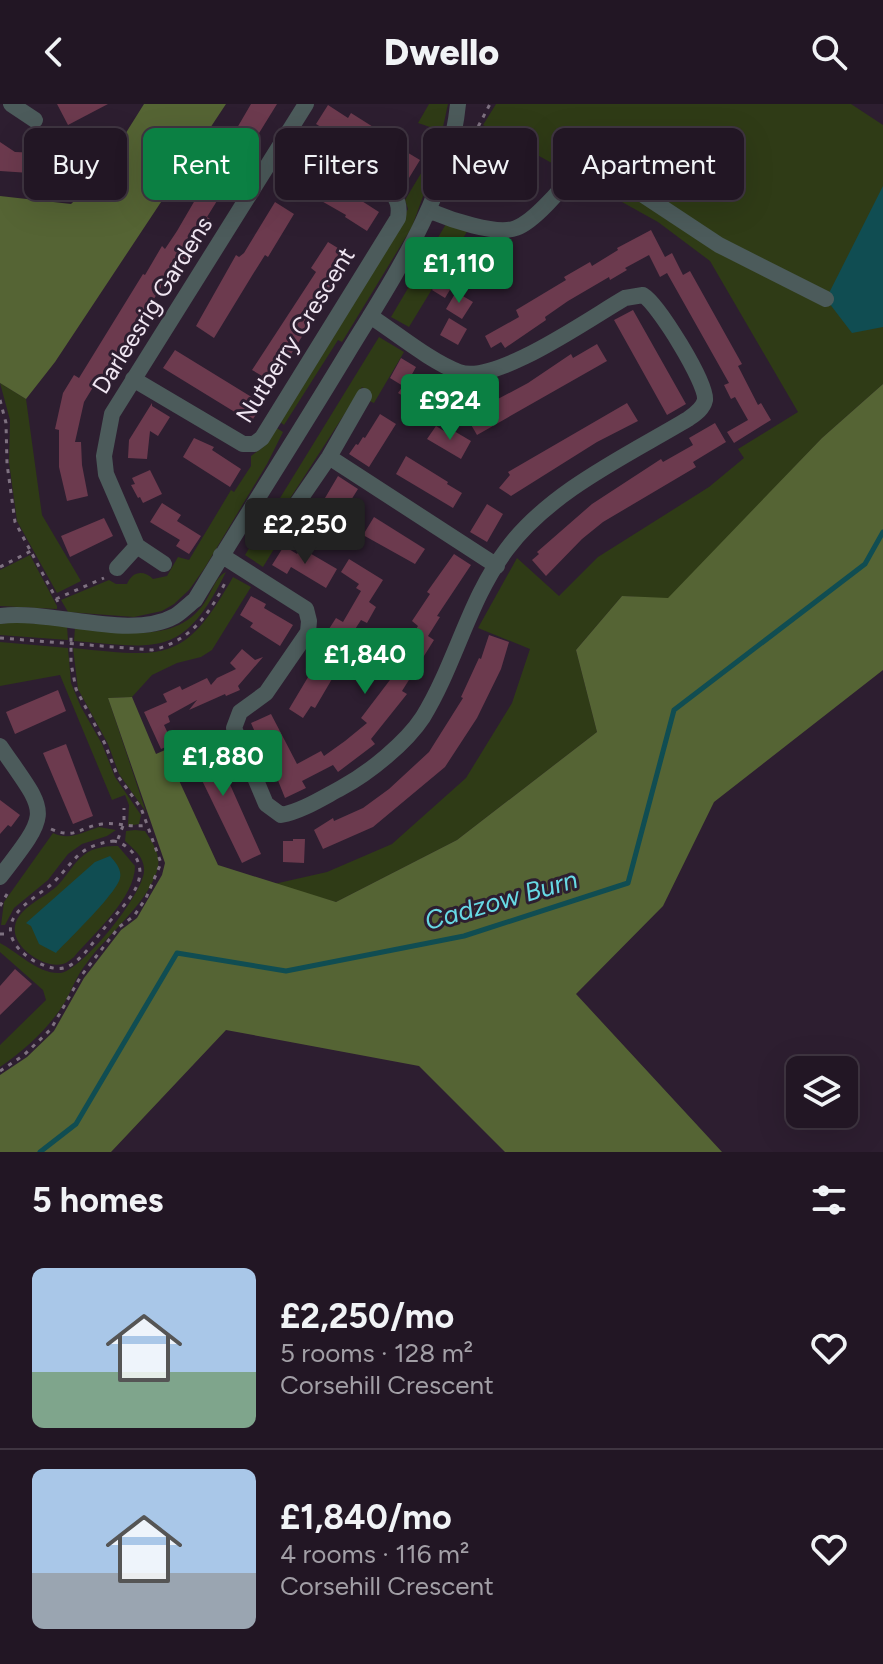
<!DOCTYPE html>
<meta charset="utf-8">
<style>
:root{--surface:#221624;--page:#2e2331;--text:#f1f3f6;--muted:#a29fa6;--line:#3f3541;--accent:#0b8043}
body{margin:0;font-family:Figtree,sans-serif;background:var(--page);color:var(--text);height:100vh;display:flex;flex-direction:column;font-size:30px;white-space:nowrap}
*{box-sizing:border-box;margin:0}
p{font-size:26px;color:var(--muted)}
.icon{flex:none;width:44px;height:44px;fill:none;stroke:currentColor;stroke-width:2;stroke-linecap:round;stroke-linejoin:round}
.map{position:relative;height:1048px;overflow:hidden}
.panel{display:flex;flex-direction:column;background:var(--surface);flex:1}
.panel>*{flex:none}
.guide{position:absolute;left:24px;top:24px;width:836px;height:72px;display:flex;gap:16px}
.fabs{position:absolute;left:786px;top:952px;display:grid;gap:16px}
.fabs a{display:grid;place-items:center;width:72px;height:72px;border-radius:12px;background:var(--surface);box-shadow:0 8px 32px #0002,0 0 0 2px var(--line);font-size:40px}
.price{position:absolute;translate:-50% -68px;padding:0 18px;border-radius:8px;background:var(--accent);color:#fff;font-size:26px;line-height:52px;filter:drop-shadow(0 2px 4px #0008)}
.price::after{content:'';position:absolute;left:50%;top:48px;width:24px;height:18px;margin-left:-12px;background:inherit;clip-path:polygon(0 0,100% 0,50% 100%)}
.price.active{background:#222;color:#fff}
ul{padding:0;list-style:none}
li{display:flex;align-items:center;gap:24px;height:200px;padding:0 32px}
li+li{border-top:2px solid var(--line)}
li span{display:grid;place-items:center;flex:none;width:224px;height:160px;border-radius:12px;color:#555}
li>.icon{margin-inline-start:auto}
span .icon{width:96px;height:96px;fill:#fffc;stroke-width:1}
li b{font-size:34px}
h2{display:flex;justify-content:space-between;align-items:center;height:96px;padding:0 32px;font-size:34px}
.tag{padding:0 28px;border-radius:12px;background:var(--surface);box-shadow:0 8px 32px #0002,0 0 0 2px var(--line);font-size:28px;line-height:72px}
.tag.active{background:var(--accent);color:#fff}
header{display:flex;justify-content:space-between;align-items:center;height:104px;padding:0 32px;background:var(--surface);font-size:36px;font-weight:800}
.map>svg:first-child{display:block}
.green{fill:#2f3b16}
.forest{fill:#556434}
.water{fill:#104d52}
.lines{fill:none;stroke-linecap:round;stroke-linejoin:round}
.stream{stroke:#104d52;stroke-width:5}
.building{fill:#6c3a4e}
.path{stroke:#7e7180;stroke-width:3;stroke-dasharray:4 6;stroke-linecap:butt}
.minor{stroke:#4c5b5b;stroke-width:16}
.labels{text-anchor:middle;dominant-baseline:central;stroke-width:6;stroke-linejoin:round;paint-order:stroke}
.street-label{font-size:24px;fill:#f0e6f2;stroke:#2d1e30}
.water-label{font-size:26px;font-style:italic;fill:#67d9e4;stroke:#2d1e30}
</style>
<header><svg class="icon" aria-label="back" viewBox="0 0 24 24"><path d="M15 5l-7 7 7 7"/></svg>Dwello<svg class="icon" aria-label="search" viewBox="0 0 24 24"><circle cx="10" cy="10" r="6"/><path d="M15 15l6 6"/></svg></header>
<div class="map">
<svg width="883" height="1048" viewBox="0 0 883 1048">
<rect width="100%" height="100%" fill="#2d1e30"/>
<path class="green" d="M429,0H448L443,23L447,25L412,123L342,238L338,236L284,321L279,317L408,105L405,96L426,61L439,26L418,19Z
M496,0H851L883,21V280L822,334L668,495L622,492L576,546L597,628L457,736L336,798L274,780L327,768L392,740L466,674L512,599L530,545L478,524L517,454L559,492L598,453L709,383L744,354L738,345L798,308L710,157L658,118L483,21Z
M446,120L468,126L409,223L391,213Z
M379,233L404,248L374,299L367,296L370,289L362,283L280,410L291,417L263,463L245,451Z
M0,279L26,295L42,411L81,477L57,489L17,417L9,358L10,316Z
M275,323L283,328L267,360L204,465L189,486L174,500L162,507L134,513L68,508L61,496L109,476L116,480H127C132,468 143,465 153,475L167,472L178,453L189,456L231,386L234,388L251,362V352L262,344Z
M30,451L57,502V505L0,502V466Z
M226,468C183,554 160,544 74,537L75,523C119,527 176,542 205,498C212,488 215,473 226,468Z
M233,473L251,483L212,546L201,553L177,559L152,571L132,593L108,594L146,708L119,670L108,640L78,585L73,544C165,553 184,560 233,473Z
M15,518L67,522L68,536L0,531V520Z
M0,538L68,544L71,579L81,603L102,640L115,673L141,711L139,720L128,722L129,701L125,691L112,696L60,571L0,582Z
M99,723L116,726L107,732L82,740L68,750L48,776L14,804L5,821H1L4,798L53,729C70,737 82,728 99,723Z
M135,726L145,727C153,739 162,752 157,767C145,803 107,830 86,860C77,871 72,885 65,898C49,924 25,946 0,963V941L46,896L43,886L0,848V839C19,849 38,870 60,869C81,868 144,789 144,767C145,754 134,745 125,737L126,727Z
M118,742L135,762C135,794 94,829 74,853C70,856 67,859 63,860C44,865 11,843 15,822C18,803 47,793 59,780C69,769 75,756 88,748C97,743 108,742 118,742Z"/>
<path class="forest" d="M144,0H226L55,258L26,295L0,279V92L71,100L97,75Z
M883,280V566L714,698L663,802L576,890L722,1048H505L419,962L226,926L111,1048H0V971L27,953L54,927L84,874L121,826L137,814L162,771L165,759L108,594L132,593L156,650L165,646L218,761L336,798L457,736L597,628L576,546L622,492L668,494L822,334Z"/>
<path class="water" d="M883,82V223L852,229L826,195Z
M110,752C115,758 122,765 120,774C117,789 69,835 56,849L39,840L31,822L26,819L95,758Z"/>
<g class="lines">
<path class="stream" d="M40,1048L76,1020L177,849L286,867L464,832L628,779L674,606L865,460L883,428"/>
</g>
<path class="building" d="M57,0H108L68,21Z
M251,0H277L207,113L210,115L199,134L184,157L179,154L103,278L98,275L84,298L75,338H81L82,361L88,392L67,397L59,363V326L55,325L63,289L74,271L79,274L143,170L145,171L162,142L165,145L177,127Z
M328,1L348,14L351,9L397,38L395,41L420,56L409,74L333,22L329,28L316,20Z
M70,23L84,35L63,59L66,65L47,74L45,70L0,67V38L15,48L40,49L52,43Z
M295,56L331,78L332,75L345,82L343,85L379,108L367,127L345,113L346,111L283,75Z
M275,98L294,110L268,153L265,151L253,170L214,234L196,222L236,151L239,153L244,149Z
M651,126L665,153L672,149L683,171L690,167L742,260L738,262L758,301L761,299L771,316L734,339L727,328L748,316L735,293L731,295L724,281L729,279L667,169L660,173L649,151L625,164L627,166L610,176L609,173L568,197L545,213L546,216L505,244L501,238L491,244L485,232L519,213L516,206L566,176L564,173L590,158L592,162L618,146L617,144Z
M328,138L346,149L331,174L336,178L288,255L283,253L269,276L252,266L316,168L311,164Z
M442,171L454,179L445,194L432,186Z
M456,188L473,198L462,215L446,205Z
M633,206L686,300L667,311L614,216Z
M449,214L467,225L458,241L440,231Z
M597,240L607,257L477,331L466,312L528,279L571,250L573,254Z
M175,246L263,300L251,318L163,264Z
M401,254L416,263L411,272L445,292L434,310L398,289L403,282L390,274Z
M152,299V302L170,313L158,332L150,327L147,355L128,354L129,336Z
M627,299L638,317L597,338L511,392L499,384L510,371L508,368Z
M380,310L396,320L369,363L349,350L356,340L358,341L363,333L365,334Z
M715,319L726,338L693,358L696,363L603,418L582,435L546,472L532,456L539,450L537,448L592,400L661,355L663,358L693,341L689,334Z
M436,322L452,332L454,327L471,337L461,355L427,335Z
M194,334L214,343L212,346L241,365L230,383L183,353Z
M406,352L448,378L447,380L462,389L453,404L396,370Z
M150,366L162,390L143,399L140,393L138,394L131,381L135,380L132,374Z
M338,372L358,385L331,428L312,416Z
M162,399L181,411L177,417L201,432L189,450L176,442L180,436L150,418Z
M487,400L503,410L487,438L470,428Z
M374,413L425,445L415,460L363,431Z
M104,414L113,432L70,453L61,432Z
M284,442L297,450L301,444L337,465L326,484L291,463L287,470L272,461Z
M454,450L471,461L437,512L440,513L428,532L434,536L402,587L407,590L371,635L375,640L338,668L333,661L302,677L306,684L285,694L261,634L258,635L251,619L271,610L297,660L321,647L324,652L345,637L367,619L361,614L396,568L391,565L418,522L412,517L430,490L427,488Z
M349,455L383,476L369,498L376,503L367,519L361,516L333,559L339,563L315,604L311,602L303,614L289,605L326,543L320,539L336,514L343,518L361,487L356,484L359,480L341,468Z
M251,492L266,500L264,504L293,521L280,542L250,523L253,519L240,511Z
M489,531L509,538L501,565L477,614L445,663L373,723L323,745L314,726L333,714L334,717L363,704L389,685L429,648L463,594L461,593L479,554L481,555Z
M242,545L255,556L263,553L238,582L240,586L226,592L225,590L189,606L197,596L168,612L170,618L164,621L173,640L161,645L144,608L167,598L163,590L180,582L182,586L207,574L211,581L217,574L236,565L230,559Z
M58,586L66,607L15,630L6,608Z
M205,627L213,644L211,645L228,676L261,750L242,759L197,666L200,665L186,636Z
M66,640L93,712L73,720L43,649Z
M0,696L20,711L11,723L8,721L0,730Z
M293,735H305L304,759L283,758V737H293Z
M15,865L32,880L0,911V882Z"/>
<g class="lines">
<path class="path" d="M469,40L490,0
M0,296L6,319L7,360L15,418L59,500
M0,463L31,447
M56,495L104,474
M0,534L152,546C189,538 209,511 225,479
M51,725C76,736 79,723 102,720C117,718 130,724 148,721
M118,735L124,719V704
M113,737C121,738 128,743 133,749C154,777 122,802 106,822C95,835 84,854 69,862C57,868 45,862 34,857C25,851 18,846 13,836C0,809 40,792 55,777C76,755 79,742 113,737Z
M0,802L10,785
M0,830H10
M0,967L24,951L51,925L81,872L119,823L134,812L146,794L161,759L141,704L117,671L105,640L76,585L71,559V533"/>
<path class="minor" d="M11,0L35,16
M430,107C449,115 497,132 516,124C536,117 566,79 580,62L610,69L719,141L826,195
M133,275L243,340H254L262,334L398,114C400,102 398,96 390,86L291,25
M329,353L497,462
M287,414L329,353L364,292
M221,451L306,505L309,517L308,528L266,589L240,608L234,624L266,700L281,711C302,707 322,694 341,684C369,669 406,639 423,613C456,559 469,495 507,445C550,387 628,351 688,315C695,310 703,305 705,296C707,279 658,200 643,191L625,194C590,214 496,281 459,268C431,258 395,228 370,212
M164,460L137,442L106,370L104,352L112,310L306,0
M117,464L137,442
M0,512C52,505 130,537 175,512C182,508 188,501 195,496C245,413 298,331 348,248C395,171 449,91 458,0
M0,642C48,712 53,704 0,773"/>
</g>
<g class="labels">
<g class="street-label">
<text transform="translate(152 201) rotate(-58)">Darleesrig Gardens</text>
<text transform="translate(295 231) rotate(-58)">Nutberry Crescent</text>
</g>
<g class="water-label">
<text transform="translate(501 796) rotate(-16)">Cadzow Burn</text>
</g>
</g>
</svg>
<div class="fabs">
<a><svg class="icon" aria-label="layers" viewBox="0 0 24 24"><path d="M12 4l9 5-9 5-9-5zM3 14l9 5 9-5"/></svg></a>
</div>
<b class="price" style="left:459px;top:201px">£1,110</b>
<b class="price" style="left:450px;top:338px">£924</b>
<b class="price active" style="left:305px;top:462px">£2,250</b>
<b class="price" style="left:365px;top:592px">£1,840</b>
<b class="price" style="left:223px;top:694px">£1,880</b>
<div class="guide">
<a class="tag">Buy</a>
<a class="tag active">Rent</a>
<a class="tag">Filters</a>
<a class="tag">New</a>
<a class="tag">Apartment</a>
</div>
</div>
<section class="panel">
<h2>5 homes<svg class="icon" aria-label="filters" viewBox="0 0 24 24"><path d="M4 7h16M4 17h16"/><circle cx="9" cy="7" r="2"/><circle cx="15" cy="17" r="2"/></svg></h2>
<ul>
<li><span style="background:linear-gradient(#a9c7e8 65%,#7fa58c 0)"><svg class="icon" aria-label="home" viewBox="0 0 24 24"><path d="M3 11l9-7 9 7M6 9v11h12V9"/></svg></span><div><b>£2,250/mo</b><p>5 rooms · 128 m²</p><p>Corsehill Crescent</p></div><svg class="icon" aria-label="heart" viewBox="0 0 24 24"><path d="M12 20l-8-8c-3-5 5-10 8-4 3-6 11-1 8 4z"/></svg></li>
<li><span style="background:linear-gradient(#a9c7e8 65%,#9aa5b1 0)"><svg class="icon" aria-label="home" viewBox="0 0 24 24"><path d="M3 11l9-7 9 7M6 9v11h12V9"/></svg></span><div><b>£1,840/mo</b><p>4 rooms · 116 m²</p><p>Corsehill Crescent</p></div><svg class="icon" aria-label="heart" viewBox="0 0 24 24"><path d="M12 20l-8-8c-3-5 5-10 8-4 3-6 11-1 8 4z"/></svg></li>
</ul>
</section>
